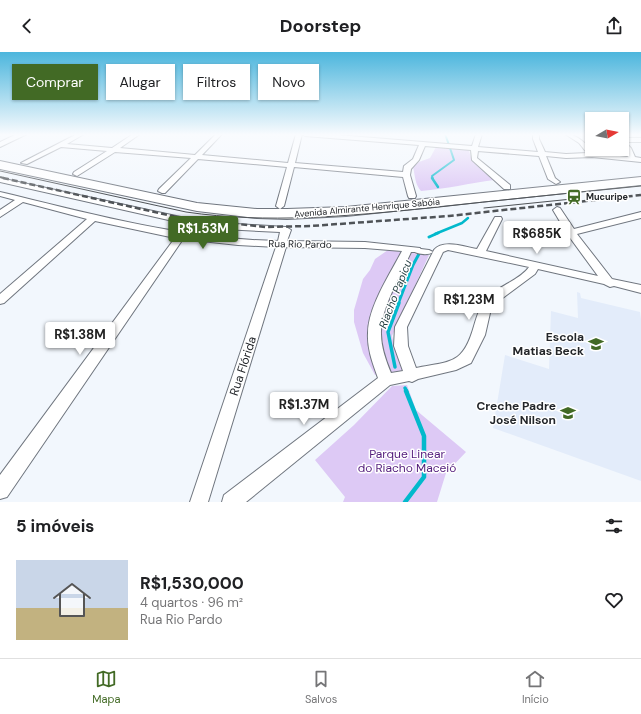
<!DOCTYPE html>
<html lang="pt">
<meta charset="utf-8">
<style>
:root{--surface:#fff;--page:#f6f6f6;--text:#202124;--muted:#757577;--line:#e0e0e0;--accent:#426a25}
body{margin:0;font-family:"DM Sans",sans-serif;background:var(--page);color:var(--text);height:100vh;display:flex;flex-direction:column;font-size:15px;white-space:nowrap}
*{box-sizing:border-box;margin:0}
p{font-size:13px;color:var(--muted)}
.icon{flex:none;width:22px;height:22px;fill:none;stroke:currentColor;stroke-width:2;stroke-linecap:round;stroke-linejoin:round}
.map{position:relative;height:450px;overflow:hidden}
.drawer{display:flex;flex-direction:column;background:var(--surface);flex:1}
.drawer>*{flex:none}
.guide{position:absolute;left:12px;top:12px;width:400px;height:36px;display:flex;gap:8px}
.needle{width:26px;rotate:80deg}
.buttons{position:absolute;left:585px;top:60px;display:grid;gap:8px}
.buttons a{display:grid;place-items:center;width:44px;height:44px;border-radius:0px;background:var(--surface);box-shadow:0 1px 3px #0004;font-size:20px}
.price{position:absolute;translate:-50% -34px;padding:0 9px;border-radius:4px;background:#fff;color:#222;font-size:13px;line-height:26px;filter:drop-shadow(0 1px 2px #0008)}
.price::after{content:'';position:absolute;left:50%;top:24px;width:12px;height:9px;margin-left:-6px;background:inherit;clip-path:polygon(0 0,100% 0,50% 100%)}
.price.on{background:var(--accent);color:#fff}
ul{padding:0;list-style:none}
li{display:flex;align-items:center;gap:12px;height:100px;padding:0 16px}
li+li{border-top:1px solid var(--line)}
li span{display:grid;place-items:center;flex:none;width:112px;height:80px;border-radius:0px;color:#555}
li>.icon{margin-inline-start:auto}
span .icon{width:48px;height:48px;fill:#fffc;stroke-width:1}
li b{font-size:17px}
h2{display:flex;justify-content:space-between;align-items:center;height:48px;padding:0 16px;font-size:17px}
.tag{padding:0 14px;border-radius:0px;background:var(--surface);box-shadow:0 1px 3px #0004;font-size:14px;line-height:36px}
.tag.on{background:var(--accent);color:#fff}
header{display:flex;justify-content:space-between;align-items:center;height:52px;padding:0 16px;background:var(--surface);font-size:18px;font-weight:700}
.tabs{display:flex;justify-content:space-around;align-items:center;height:56px;border-top:1px solid var(--line);background:var(--surface);font-size:11px;color:var(--muted)}
.tabs a{display:grid;justify-items:center;gap:2px}
.tabs .on{color:var(--accent)}
.map>svg:first-child{display:block}
.built{fill:#e3ecfa}
.green{fill:#ddc9f5}
.lines{fill:none;stroke-linecap:round;stroke-linejoin:round}
.stream-far4{stroke:#02b9cc;stroke-width:2}
.stream-far3{stroke:#02b9cc;stroke-width:2.5}
.stream-far2{stroke:#02b9cc;stroke-width:3}
.stream-far1{stroke:#02b9cc;stroke-width:3.5}
.stream{stroke:#02b9cc;stroke-width:4.5}
.pedestrian-casing{stroke:#70767f;stroke-width:2}
.minor-casing{stroke:#70767f;stroke-width:2}
.tertiary-casing{stroke:#70767f;stroke-width:2}
.trunk-casing{stroke:#70767f;stroke-width:2}
.pedestrian{fill:#fff;fill-rule:evenodd}
.minor{fill:#fff;fill-rule:evenodd}
.tertiary{fill:#fff;fill-rule:evenodd}
.trunk{fill:#fff;fill-rule:evenodd}
.tram{stroke:#4f5357;stroke-width:1}
.rail-far1{stroke:#4f5357;stroke-width:2;stroke-dasharray:5 2.5;stroke-linecap:butt}
.rail{stroke:#4f5357;stroke-width:2.5;stroke-dasharray:6 3;stroke-linecap:butt}
.labels{text-anchor:middle;dominant-baseline:central;stroke-width:3;stroke-linejoin:round;paint-order:stroke}
.far-poi-label{font-size:9px;font-weight:bold;fill:#23262a;stroke:#fff;text-anchor:start}
.far-street-label{font-size:9px;fill:#23262a;stroke:#fff}
.street-label{font-size:10px;fill:#23262a;stroke:#fff}
.water-label{font-size:11px;font-style:italic;fill:#263f42;stroke:#fff}
.near-poi-label{font-size:12px;font-weight:bold;fill:#23262a;stroke:#fff;text-anchor:end}
.near-street-label{font-size:12px;fill:#23262a;stroke:#fff}
.near-park-label{font-size:12px;fill:#521b7b;stroke:#fff}
</style>
<header><svg class="icon" aria-label="back" viewBox="0 0 24 24"><path d="M15 5l-7 7 7 7"/></svg>Doorstep<svg class="icon" aria-label="share" viewBox="0 0 24 24"><path d="M12 15V3M7 8l5-5 5 5M5 13v7h14v-7"/></svg></header>
<div class="map">
<svg width="641" height="450" viewBox="0 0 641 450">
<rect width="100%" height="100%" fill="#f2f7fd"/>
<path class="built" d="M577,240L580,241L581,246L640,260L641,267V429L493,376L505,303L549,317L551,259L578,266Z"/>
<path class="green" d="M436,95L469,97C470,112 484,119 494,128C470,131 446,137 421,139C415,133 415,123 413,115L419,110L430,106Z
M589,95L592,96V97L623,99L627,104L591,101Z
M388,198L429,203L392,284L396,302L404,318L375,323L363,301L354,270V258L363,227L370,218L375,207Z
M407,333L416,358L466,400L446,421L437,450H343L345,445L315,408L354,373L392,334Z"/>
<g class="lines">
<path class="stream-far4" d="M445,82L449,93
M433,127L432,124L454,108L450,96"/>
<path class="stream-far3" d="M432,126L438,135
M435,182L462,171L468,166"/>
<path class="stream-far2" d="M429,185L438,181
M398,252L413,213L420,200"/>
<path class="stream-far1" d="M395,315L388,280L399,251
M405,336L407,340"/>
<path class="stream" d="M405,450L424,425V384L406,339"/>
<g class="pedestrian-casing">
<path id="pedestrian" d="M413,196L429,198L433,200C428,204 416,202 412,198Z"/>
</g>
<g class="minor-casing">
<path id="minor" d="M77,82H84L67,92L112,96L133,82H140L120,96L195,103L216,82H222L202,103L288,111L296,82H325L472,94L476,82H482L478,95L538,100L533,87V82H539V87L545,100L566,102L587,101L579,91L565,82C578,82 586,92 594,101L628,105L622,94V86H641V90H625L631,96L635,105L641,106V110L592,105L566,106L546,104L555,126L560,130L556,132L548,127L539,104L478,99L477,106L510,133V137H504L472,108L471,98L425,94L419,108L411,117L410,123L416,144L415,146H409L408,144L403,125L294,115L284,154L280,157L276,154L287,115L198,107L165,141H162L158,139L159,137L191,106L115,100L77,124L73,122L74,120L107,99L61,95L27,112L21,111ZM302,82L305,84L419,93L413,107L404,114L403,120L295,111Z
M0,126L204,170L286,175L291,178L287,189L365,190L420,196L421,198L420,200H411C401,223 380,257 381,282C381,295 386,309 391,321L403,319L394,294L395,275L434,198C443,187 465,195 477,197L495,165H501L502,167L486,199L598,224L568,183L553,158L557,155L560,156L574,177L641,160V166L577,182L612,227L641,233V241L614,234L610,235L604,232L538,217L535,222L496,251L490,261L485,283L471,311L456,318L418,327L412,330L409,329L390,333L246,450H222L224,443L378,326C373,312 367,297 368,281C368,255 390,222 402,199L365,196L286,195L208,450H190L276,195L238,193L183,187L7,445L0,447V423L175,186L95,169L4,251L0,252V242L87,167L23,150L0,165V158L15,148L0,144V140C92,162 181,187 278,189L280,180L204,176L0,130ZM448,198L529,215C520,228 498,234 487,246C480,254 477,264 474,274C463,313 451,309 416,316L408,294L407,275L443,200Z"/>
</g>
<g class="tertiary-casing">
<path id="tertiary" d="M17,82H27L0,95V90Z"/>
</g>
<g class="trunk-casing">
<path id="trunk" d="M0,109L197,151L257,157H287L346,155L641,125V133L346,164L287,167L257,166L197,159L0,117Z"/>
</g>
<use href="#pedestrian" class="pedestrian"/>
<use href="#minor" class="minor"/>
<use href="#tertiary" class="tertiary"/>
<use href="#trunk" class="trunk"/>
<path class="tram" d="M0,119L186,160C268,172 348,164 430,156C500,148 571,141 641,134
M484,156L572,147"/>
<path class="rail-far1" d="M0,125L8,127"/>
<path class="rail" d="M3,126L181,166L266,175L311,174L449,164L641,143"/>
</g>
<linearGradient id="sky" x2="0" y2="1"><stop stop-color="#4cb6dd"/><stop offset="0.57" stop-color="#f9fbfe"/><stop offset="1" stop-color="#f9fbfe" stop-opacity="0"/></linearGradient>
<rect width="641" height="145" fill="url(#sky)"/>
<defs>
<g id="station-bare" transform="scale(1.2)"><path d="M-3-6H3Q5-6 5-4V2Q5 4 3 4L4.5 6H3L1.5 4h-3L-3 6H-4.5L-3 4Q-5 4-5 2V-4Q-5-6-3-6ZM-3.5-4v3h7v-3ZM-3.5 1v1.5H-2V1ZM2 1v1.5H3.5V1Z" fill="#426a25" stroke="#fff" stroke-width="2.5" paint-order="stroke"/></g>
<g id="school-bare" transform="scale(1.2)"><path d="M0-5L7-2L0 1L-7-2ZM-4 1L0 2.5L4 1V4Q0 6-4 4Z" fill="#426a25" stroke="#fff" stroke-width="2.5" paint-order="stroke"/></g>
</defs>
<g fill-rule="evenodd">
<use href="#station-bare" x="574" y="145"/>
<use href="#school-bare" x="596" y="292"/>
<use href="#school-bare" x="568" y="361"/>
</g>
<g class="labels">
<g class="far-poi-label">
<text x="586" y="145">Mucuripe</text>
</g>
<g class="far-street-label">
<text transform="translate(367 156) rotate(-5)">Avenida Almirante Henrique Sabóia</text>
</g>
<g class="street-label">
<text transform="translate(300 192) rotate(1)">Rua Rio Pardo</text>
</g>
<g class="water-label">
<text transform="translate(395 242) rotate(-69)">Riacho Papicu</text>
</g>
<g class="near-poi-label">
<text x="584" y="285">Escola<tspan x="584" dy="14">Matias Beck</tspan></text>
<text x="556" y="354">Creche Padre<tspan x="556" dy="14">José Nilson</tspan></text>
</g>
<g class="near-street-label">
<text transform="translate(243 314) rotate(-72)">Rua Flórida</text>
</g>
<g class="near-park-label">
<text x="407" y="402">Parque Linear<tspan x="407" dy="14">do Riacho Maceió</tspan></text>
</g>
</g>
</svg>
<div class="buttons">
<a><svg class="needle" viewBox="-14 -14 28 28"><path d="M0-13l5 13h-10z" fill="#e53935"/><path d="M0 13l5-13h-10z" fill="#757577"/></svg></a>
</div>
<b class="price on" style="left:203px;top:198px">R$1.53M</b>
<b class="price" style="left:537px;top:203px">R$685K</b>
<b class="price" style="left:469px;top:269px">R$1.23M</b>
<b class="price" style="left:80px;top:304px">R$1.38M</b>
<b class="price" style="left:304px;top:374px">R$1.37M</b>
<div class="guide">
<a class="tag on">Comprar</a>
<a class="tag">Alugar</a>
<a class="tag">Filtros</a>
<a class="tag">Novo</a>
</div>
</div>
<section class="drawer">
<h2>5 imóveis<svg class="icon" aria-label="filters" viewBox="0 0 24 24"><path d="M4 7h16M4 17h16"/><circle cx="9" cy="7" r="2"/><circle cx="15" cy="17" r="2"/></svg></h2>
<ul>
<li><span style="background:linear-gradient(#c9d6e8 60%,#c2b280 0)"><svg class="icon" aria-label="home" viewBox="0 0 24 24"><path d="M3 11l9-7 9 7M6 9v11h12V9"/></svg></span><div><b>R$1,530,000</b><p>4 quartos · 96 m²</p><p>Rua Rio Pardo</p></div><svg class="icon" aria-label="heart" viewBox="0 0 24 24"><path d="M12 20l-8-8c-3-5 5-10 8-4 3-6 11-1 8 4z"/></svg></li>
</ul>
</section>
<nav class="tabs">
<a class="on"><svg class="icon" aria-label="map" viewBox="0 0 24 24"><path d="M3 6l6-2 6 2 6-2v14l-6 2-6-2-6 2zM9 4v14M15 6v14"/></svg>Mapa</a>
<a><svg class="icon" aria-label="saved" viewBox="0 0 24 24"><path d="M7 4h10v16l-5-4-5 4z"/></svg>Salvos</a>
<a><svg class="icon" aria-label="home" viewBox="0 0 24 24"><path d="M3 11l9-7 9 7M6 9v11h12V9"/></svg>Início</a>
</nav>
